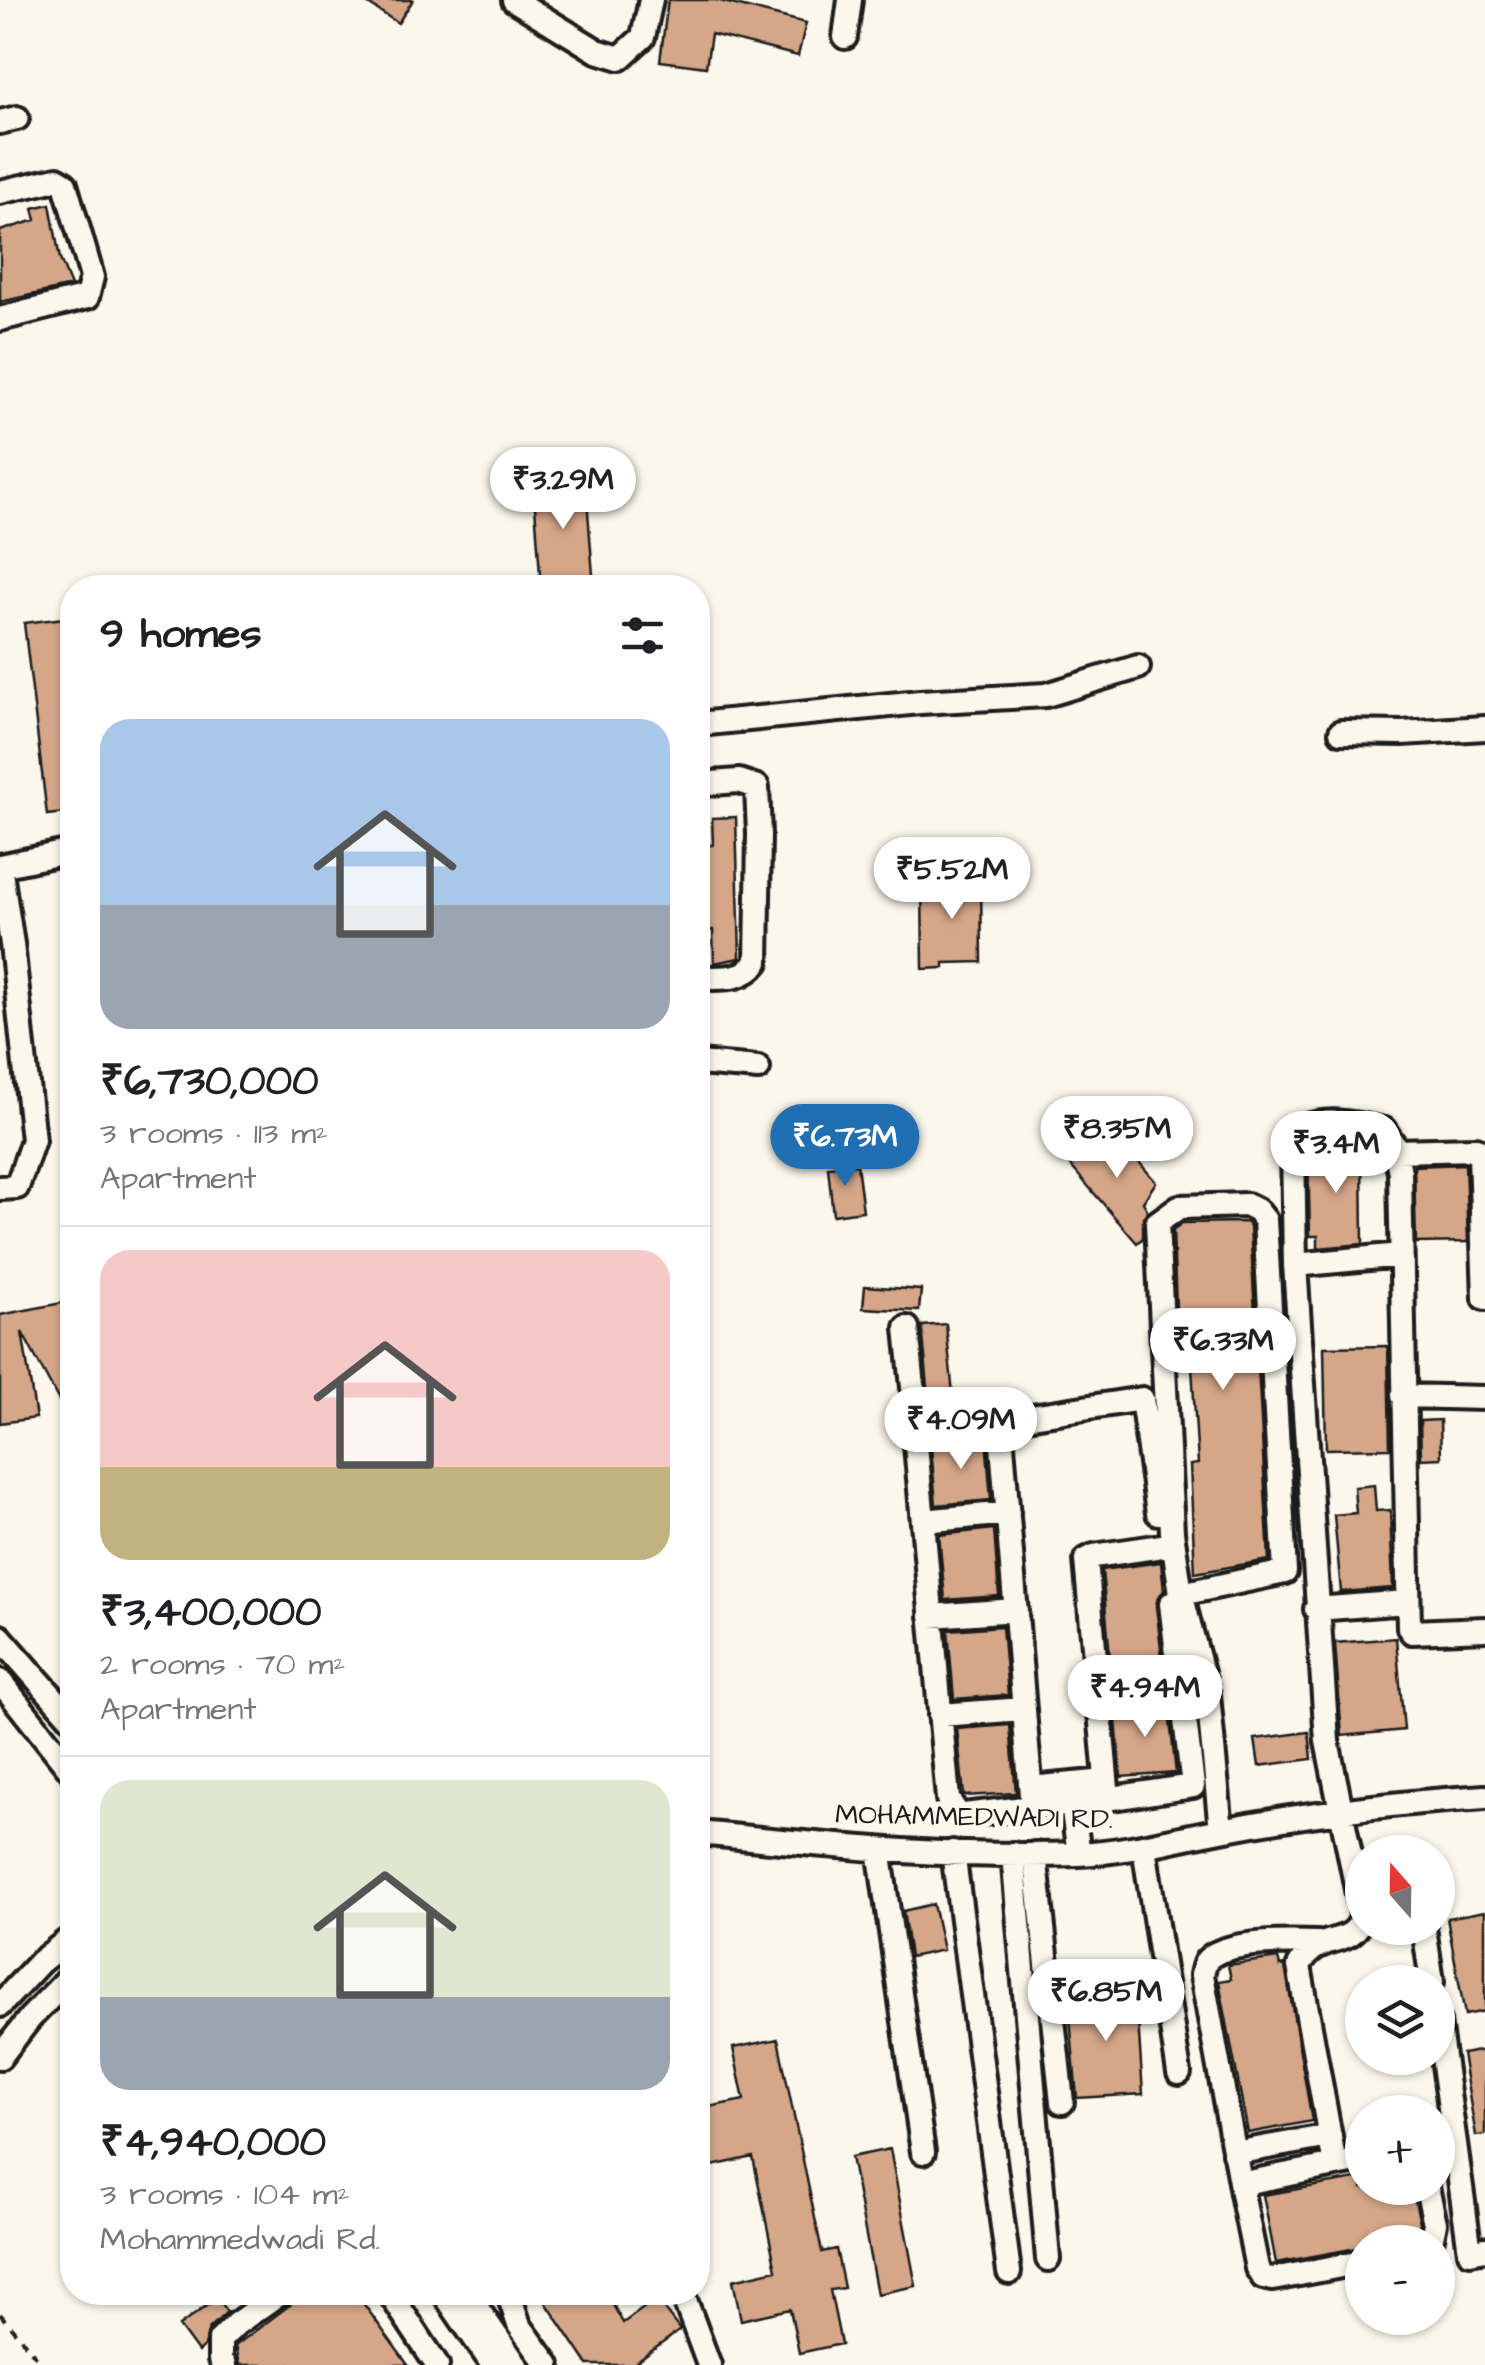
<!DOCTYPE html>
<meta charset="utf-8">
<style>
:root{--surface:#fff;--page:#f2f2f2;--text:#202124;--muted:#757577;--line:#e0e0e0;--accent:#1f6fb2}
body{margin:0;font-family:"Architects Daughter",sans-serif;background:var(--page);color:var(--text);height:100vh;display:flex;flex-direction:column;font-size:38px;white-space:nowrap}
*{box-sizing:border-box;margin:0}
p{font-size:32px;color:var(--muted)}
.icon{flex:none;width:55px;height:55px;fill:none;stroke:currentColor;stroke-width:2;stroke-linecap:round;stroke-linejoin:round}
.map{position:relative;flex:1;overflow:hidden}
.side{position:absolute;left:60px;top:575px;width:650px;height:1730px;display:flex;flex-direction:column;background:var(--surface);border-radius:40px;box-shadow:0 2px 8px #0004}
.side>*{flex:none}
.needle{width:65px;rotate:340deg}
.controls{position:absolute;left:1345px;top:1835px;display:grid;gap:20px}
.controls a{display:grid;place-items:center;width:110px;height:110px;border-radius:50%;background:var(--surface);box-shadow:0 2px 8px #0004;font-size:50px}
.price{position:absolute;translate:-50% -85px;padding:0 22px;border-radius:35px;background:#fff;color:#222;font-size:32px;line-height:65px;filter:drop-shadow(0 2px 5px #0008)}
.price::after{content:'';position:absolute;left:50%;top:60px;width:30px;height:22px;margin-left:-15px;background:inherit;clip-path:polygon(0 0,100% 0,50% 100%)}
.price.selected{background:var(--accent);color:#fff}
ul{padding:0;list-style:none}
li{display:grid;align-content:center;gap:20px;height:530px;padding:0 40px}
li+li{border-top:2px solid var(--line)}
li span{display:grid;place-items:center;height:310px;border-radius:30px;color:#555}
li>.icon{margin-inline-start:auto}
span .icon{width:180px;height:180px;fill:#fffc;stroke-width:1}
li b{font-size:42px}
h2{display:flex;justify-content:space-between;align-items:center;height:120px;padding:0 40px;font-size:42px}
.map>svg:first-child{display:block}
.building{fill:#d5a688;stroke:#1c1c1c;stroke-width:2.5}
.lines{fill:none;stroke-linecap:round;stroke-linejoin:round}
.minor-casing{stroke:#1c1c1c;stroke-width:30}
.path{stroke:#1c1c1c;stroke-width:4;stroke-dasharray:8 8;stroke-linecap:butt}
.minor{stroke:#fbf7ec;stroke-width:22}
.labels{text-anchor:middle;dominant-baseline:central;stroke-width:10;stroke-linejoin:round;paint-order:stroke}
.street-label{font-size:28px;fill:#1c1c1c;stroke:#fbf7ec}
</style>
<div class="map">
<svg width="1485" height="2365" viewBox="0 0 1485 2365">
<rect width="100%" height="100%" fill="#fbf7ec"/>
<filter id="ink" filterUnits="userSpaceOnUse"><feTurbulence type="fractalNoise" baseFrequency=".01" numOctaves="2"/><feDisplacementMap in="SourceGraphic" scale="20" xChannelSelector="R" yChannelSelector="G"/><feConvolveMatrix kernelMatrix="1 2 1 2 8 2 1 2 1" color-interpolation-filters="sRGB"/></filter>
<g filter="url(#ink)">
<path class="building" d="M362,0H413L398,23Z
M668,0H716L806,23L798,56L711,34L706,67L660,61Z
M50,204L60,259L71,286L0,302V231L36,220L33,208Z
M585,474L594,588H541L533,479Z
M72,617V812L47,815L24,623Z
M736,817L740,958L714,963L713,930L698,931V845H713L712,818Z
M964,878H981L982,962L944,963V968L923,969L922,880Z
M1111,1129L1156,1182L1143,1202L1148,1211L1143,1217V1238L1137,1243L1069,1164Z
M1317,1143H1344V1151H1362L1363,1244L1318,1248V1236H1310L1308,1154H1318Z
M857,1164L863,1211L833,1215L828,1167Z
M1465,1164L1468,1242L1416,1243L1414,1166Z
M1247,1222L1250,1226L1269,1560L1195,1573L1190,1465L1198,1464L1190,1334H1177L1173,1230L1182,1223Z
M865,1286L921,1290L919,1311L863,1308Z
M72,1301V1425L22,1332L36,1418L0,1423V1315Z
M946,1324L953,1395L929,1397L922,1326Z
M1388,1346L1390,1448L1326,1449L1324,1347Z
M1440,1420L1441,1458L1421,1459L1420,1421Z
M986,1438L991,1500L936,1505L931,1447Z
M1374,1485L1376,1511L1390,1510L1393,1588L1341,1592L1334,1515L1356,1513L1354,1487Z
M994,1529L999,1596L945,1600L939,1535Z
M1161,1562L1164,1591L1158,1597L1156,1606L1164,1673L1112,1678L1102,1570Z
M1002,1626L1008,1695L954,1699L948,1630Z
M1396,1638L1404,1730L1342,1736L1335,1643Z
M1168,1703L1176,1773L1121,1777L1115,1708Z
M1010,1725L1016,1793L964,1796L957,1729Z
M1309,1732L1312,1759L1259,1766L1255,1739Z
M933,1904L943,1950L910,1957L903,1911Z
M1485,1911V2011L1465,2015L1447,1918Z
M1278,1958L1280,1966L1285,1965L1312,2121L1248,2133L1219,1981L1231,1979L1228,1965Z
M1136,1990L1143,2094L1077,2098L1068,1995Z
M778,2039L822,2252L836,2249L844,2288L830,2290L841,2344L799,2353L790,2309L741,2320L733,2280L776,2270L753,2157L698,2169V2109L744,2100L733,2048Z
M1485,2050V2135L1476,2136L1462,2054Z
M890,2149L916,2286L877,2294L851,2157Z
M1362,2178V2188H1412L1420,2223L1416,2242H1362V2247L1276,2263L1263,2195Z
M307,2292H355L408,2365H239L235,2346Z
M539,2292H606L623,2323L656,2299L680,2330L633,2365H588Z
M217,2298L227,2312L209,2329L205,2346L198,2352L179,2326Z"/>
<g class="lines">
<g class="minor-casing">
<path id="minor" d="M514,0L597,51L620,58L643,37L651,0
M845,37L850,0
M0,122L17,118
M0,192L57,179L65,184L92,277L87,297L0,319
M698,724L920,702L1046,695L1138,667
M1341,732L1402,733L1485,728
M698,784L739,781L757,787L759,834L757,962C742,982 720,977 698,978
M698,1063L758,1068
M1395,1151L1476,1149L1480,1155L1485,1298
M0,1188L17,1187L33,1140L12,944L0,866L72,851
M1295,1265L1401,1255
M907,1328L918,1437
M1403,1396L1485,1398
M1000,1421L1032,1807L964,1815L957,1813L948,1799L916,1445L918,1437L927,1432Z
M1000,1421L1142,1399L1158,1513
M923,1521L1008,1513
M1181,1594L1285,1572L1265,1220L1257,1210L1247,1205L1179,1207L1157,1223L1172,1532L1181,1594L1208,1695L1221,1830
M1316,1609L1407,1602
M931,1616L1016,1610
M0,1637L72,1719
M0,1681L72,1772
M1097,1695L1183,1686
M940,1715L1024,1709
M1031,1788L1106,1781
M1108,1799L1086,1560L1094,1556L1162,1546
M1072,1804L1193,1786L1171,1604
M1032,1807L1072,1804L1079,1854
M698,1833C823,1845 951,1859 1078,1854C1127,1852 1173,1839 1221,1830C1308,1813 1396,1803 1485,1797
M1144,1847L1179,2073
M879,1849L923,2152
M953,1852L1009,2272
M1013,1854L1048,2259
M1035,1854L1062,2102
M1362,1914L1327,1741L1295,1265L1293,1144L1301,1128C1330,1117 1355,1124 1384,1130L1394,1145L1400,1172L1409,1628L1412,1632L1485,1629
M1424,1928L1432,1982
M0,2005L40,1962L72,1937
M1438,2021L1470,2252L1485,2249
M0,2057L30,2018L72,1975
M1234,2153L1330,2136
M1362,2160L1249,2182L1242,2193L1257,2268L1263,2277L1273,2279L1362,2262
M1335,2165L1299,1966C1318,1929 1353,1950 1362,1917
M1427,2188L1435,2223L1431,2242
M1242,2193L1202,1975C1203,1970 1204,1964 1207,1960C1224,1940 1294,1942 1318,1943
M389,2292L437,2365
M443,2292L493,2365
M466,2292L516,2365
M508,2292L519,2325L548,2365
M682,2292L709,2365
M224,2365L220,2360V2340L236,2324L281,2292"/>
</g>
<path class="path" d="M0,2314L43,2365"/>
<use href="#minor" class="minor"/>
</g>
</g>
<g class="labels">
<g class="street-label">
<text transform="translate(974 1817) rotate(1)">MOHAMMEDWADI RD.</text>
</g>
</g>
</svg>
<div class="controls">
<a><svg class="needle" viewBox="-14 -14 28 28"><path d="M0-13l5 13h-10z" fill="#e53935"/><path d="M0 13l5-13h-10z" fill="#757577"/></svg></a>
<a><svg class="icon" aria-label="layers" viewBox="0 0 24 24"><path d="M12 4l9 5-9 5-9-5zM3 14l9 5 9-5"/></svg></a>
<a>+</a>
<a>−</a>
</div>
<b class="price" style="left:563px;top:532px">₹3.29M</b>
<b class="price" style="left:952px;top:922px">₹5.52M</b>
<b class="price" style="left:1117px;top:1181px">₹8.35M</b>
<b class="price selected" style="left:845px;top:1189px">₹6.73M</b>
<b class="price" style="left:1336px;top:1196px">₹3.4M</b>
<b class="price" style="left:1223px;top:1393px">₹6.33M</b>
<b class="price" style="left:961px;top:1472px">₹4.09M</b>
<b class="price" style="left:1145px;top:1740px">₹4.94M</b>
<b class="price" style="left:1106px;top:2044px">₹6.85M</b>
<section class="side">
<h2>9 homes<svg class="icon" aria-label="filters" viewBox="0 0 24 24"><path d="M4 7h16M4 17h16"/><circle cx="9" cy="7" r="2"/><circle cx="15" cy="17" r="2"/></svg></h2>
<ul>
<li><span style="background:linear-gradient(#a9c7e8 60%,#9aa5b1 0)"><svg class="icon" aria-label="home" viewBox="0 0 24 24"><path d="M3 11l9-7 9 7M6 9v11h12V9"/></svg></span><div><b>₹6,730,000</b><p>3 rooms · 113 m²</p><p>Apartment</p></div></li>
<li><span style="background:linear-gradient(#f6c9c9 70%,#c2b280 0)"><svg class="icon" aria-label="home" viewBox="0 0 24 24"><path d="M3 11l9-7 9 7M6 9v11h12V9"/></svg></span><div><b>₹3,400,000</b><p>2 rooms · 70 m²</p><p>Apartment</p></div></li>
<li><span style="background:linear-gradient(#dfe7d0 70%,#9aa5b1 0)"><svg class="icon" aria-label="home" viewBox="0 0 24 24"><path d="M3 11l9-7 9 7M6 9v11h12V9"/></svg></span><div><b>₹4,940,000</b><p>3 rooms · 104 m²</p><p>Mohammedwadi Rd.</p></div></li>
</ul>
</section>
</div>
